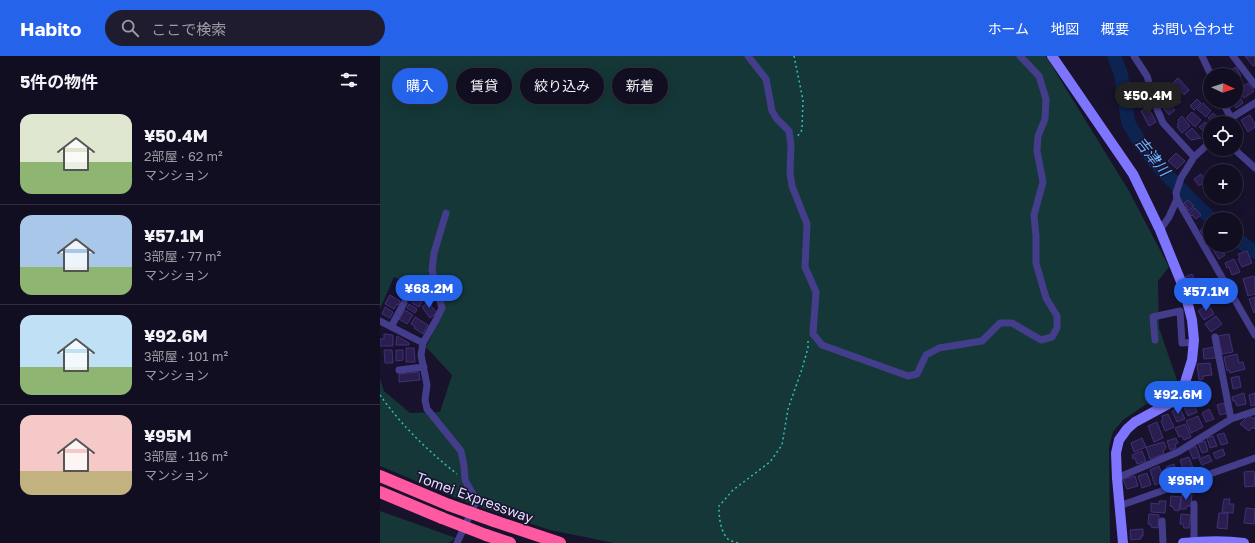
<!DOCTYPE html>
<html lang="ja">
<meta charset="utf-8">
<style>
:root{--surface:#120e22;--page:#1f1c2f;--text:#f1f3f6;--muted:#9c9ca5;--line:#312e40;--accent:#2563eb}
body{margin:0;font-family:"Golos Text","Noto Sans JP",sans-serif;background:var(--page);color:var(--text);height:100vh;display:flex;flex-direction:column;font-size:15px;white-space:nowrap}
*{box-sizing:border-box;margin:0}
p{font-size:13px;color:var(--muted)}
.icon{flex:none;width:22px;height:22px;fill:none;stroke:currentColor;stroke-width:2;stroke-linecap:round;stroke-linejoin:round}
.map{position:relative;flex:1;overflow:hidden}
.sheet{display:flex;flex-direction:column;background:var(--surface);width:380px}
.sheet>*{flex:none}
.hud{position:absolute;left:12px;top:12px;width:380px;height:36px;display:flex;gap:8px}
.needle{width:26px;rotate:94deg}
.tools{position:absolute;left:823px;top:12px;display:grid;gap:8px}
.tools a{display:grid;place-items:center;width:40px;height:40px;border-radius:50%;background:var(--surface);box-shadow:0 4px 16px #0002,0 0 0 1px var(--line);font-size:20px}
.price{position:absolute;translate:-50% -34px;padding:0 9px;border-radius:14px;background:var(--accent);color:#fff;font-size:13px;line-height:26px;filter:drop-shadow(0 1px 2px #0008)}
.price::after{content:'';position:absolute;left:50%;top:24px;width:12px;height:9px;margin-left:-6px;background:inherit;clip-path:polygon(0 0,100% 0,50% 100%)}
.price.selected{background:#222;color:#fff}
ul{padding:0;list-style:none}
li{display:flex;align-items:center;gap:12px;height:100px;padding:0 20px}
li+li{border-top:1px solid var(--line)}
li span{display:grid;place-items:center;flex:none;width:112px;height:80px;border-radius:12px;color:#555}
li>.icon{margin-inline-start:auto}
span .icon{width:48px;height:48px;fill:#fffc;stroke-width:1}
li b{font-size:17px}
h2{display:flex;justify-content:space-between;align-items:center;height:48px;padding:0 20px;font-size:17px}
.tag{padding:0 14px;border-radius:18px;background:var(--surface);box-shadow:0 4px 16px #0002,0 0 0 1px var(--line);font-size:14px;line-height:36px}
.tag.selected{background:var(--accent);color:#fff}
header{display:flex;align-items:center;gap:24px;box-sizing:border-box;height:56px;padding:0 20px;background:var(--accent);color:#fff}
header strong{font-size:19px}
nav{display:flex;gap:22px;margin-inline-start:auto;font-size:14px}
.search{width:280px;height:36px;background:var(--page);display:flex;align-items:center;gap:10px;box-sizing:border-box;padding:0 14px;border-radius:22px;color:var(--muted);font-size:15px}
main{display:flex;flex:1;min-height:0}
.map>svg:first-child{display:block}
.green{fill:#153737}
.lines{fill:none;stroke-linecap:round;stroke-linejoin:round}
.river{stroke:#0d2350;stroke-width:14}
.building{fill:#2a1e4e;stroke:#42307a}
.path{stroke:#31bfbd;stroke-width:1.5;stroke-dasharray:2 3;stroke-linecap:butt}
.street{stroke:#443d8c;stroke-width:7}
.secondary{stroke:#7e75ff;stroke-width:10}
.highway{stroke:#ff59a1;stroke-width:12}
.highway-bridge{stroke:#ff59a1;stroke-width:12}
.labels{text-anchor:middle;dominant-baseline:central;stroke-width:3;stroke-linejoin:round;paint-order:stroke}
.street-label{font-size:14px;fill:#e3deff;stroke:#18122d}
.water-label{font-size:15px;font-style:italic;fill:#6cb4ff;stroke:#18122d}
</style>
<header>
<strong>Habito</strong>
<div class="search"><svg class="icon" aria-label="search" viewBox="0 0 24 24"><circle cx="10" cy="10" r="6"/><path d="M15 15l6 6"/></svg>ここで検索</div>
<nav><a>ホーム</a><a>地図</a><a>概要</a><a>お問い合わせ</a></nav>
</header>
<main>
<section class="sheet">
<h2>5件の物件<svg class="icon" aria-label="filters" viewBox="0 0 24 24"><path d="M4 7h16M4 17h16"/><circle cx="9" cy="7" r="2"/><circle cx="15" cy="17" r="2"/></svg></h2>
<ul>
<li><span style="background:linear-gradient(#dfe7d0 60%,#8fb573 0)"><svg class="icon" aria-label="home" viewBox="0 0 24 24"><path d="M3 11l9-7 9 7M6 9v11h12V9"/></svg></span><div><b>¥50.4M</b><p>2部屋 · 62 m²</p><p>マンション</p></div></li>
<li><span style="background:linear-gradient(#a9c7e8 65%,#8fb573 0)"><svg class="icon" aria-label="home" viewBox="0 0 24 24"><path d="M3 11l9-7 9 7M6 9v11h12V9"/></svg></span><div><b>¥57.1M</b><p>3部屋 · 77 m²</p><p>マンション</p></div></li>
<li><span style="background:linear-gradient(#bfe0f5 65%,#8fb573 0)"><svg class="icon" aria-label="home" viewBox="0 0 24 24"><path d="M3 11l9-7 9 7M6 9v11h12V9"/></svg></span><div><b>¥92.6M</b><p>3部屋 · 101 m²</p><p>マンション</p></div></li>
<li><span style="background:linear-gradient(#f6c9c9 70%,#c2b280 0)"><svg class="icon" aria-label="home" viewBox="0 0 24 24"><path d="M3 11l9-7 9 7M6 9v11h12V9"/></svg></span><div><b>¥95M</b><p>3部屋 · 116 m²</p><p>マンション</p></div></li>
</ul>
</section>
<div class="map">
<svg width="875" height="487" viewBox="0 0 875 487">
<rect width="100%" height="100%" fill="#18122d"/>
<path class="green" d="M0,0H666L749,135L789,211L778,225L779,272L798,327L788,337L765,349L743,364L733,376L729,391L730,487H234L170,474L88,447L0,410V323L4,335L30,357L60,356L72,319L46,291L51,281L64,251L26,227L14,221L0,253Z
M0,455L76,482L69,487H0Z"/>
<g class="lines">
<path class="river" d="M734,0L741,18L748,66L761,88L778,110L816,149L832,163
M856,183L875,196"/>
</g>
<path class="building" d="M865,0H874L875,2V9L873,10Z
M856,11L861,20L856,23V19H848L847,17Z
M798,22L809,34L804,39L801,35L799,37L792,28Z
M762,26L767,41L760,44L755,29Z
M868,27L874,35L864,42L858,34Z
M794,34L798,40L796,41L801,46L795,50L787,40Z
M857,36L863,47L856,52L851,45H856Z
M785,43L795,54L789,59L780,48Z
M817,43L821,47L814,54L810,50Z
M823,47L831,55L826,61L817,53Z
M768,51L776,66L769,70L761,55Z
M812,56L821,64L815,71L806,62Z
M833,57L844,67H833L828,62Z
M870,59L875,68V71L868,76L861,64Z
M802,60L810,70L802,77L797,71L799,70L797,68L799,66L798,64Z
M825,66L830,71V78L829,80L819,71Z
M812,72L821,82L811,84L805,78Z
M796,97L805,105L797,113L788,105Z
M821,118L826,125L819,130L814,123Z
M808,144L814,150L809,155L806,151L807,150L804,147Z
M815,152L821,159L816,163L812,159L811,160L809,157Z
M828,167L830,169V176L825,180L820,175Z
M839,191L845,199L839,203L833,194Z
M867,195L872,207L862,211L858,203L860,202L858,198Z
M854,203L860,216L852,219L849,211L847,212L845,207Z
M812,218L819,233L813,237L805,221Z
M874,220L875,224V238L868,240L863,223Z
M21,228L32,234L27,242L16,236Z
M36,235L45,240L39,251L32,247L34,244L31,243Z
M10,239L20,245L18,249L17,248L14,253L5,248Z
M875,241V256L874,257L869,243Z
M48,244L52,248L51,250L57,257L50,262L42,251L46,248L45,246Z
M29,248L37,253L35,257L27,252Z
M828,248L834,258L824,264L818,255Z
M5,251L13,256L10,262L2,258Z
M25,254L33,259L27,268L19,263Z
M836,260L842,268L831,276L825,268Z
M35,261L48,269L43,278L34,272L35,270L31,268Z
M4,278L13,279V290H0V283H4Z
M849,278L853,296L842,298L838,280Z
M17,280L29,287V289H16Z
M835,291L836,302L824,303L823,293Z
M26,292H34L35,306H26Z
M4,294H12L13,307H5Z
M16,294H23V304L16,305Z
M857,298L859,307L863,306L865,313L850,317L849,314L847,315L844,301Z
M830,307L832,319L823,320V323L819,324L817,308Z
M39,316L40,324L19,326V318Z
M859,320L861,331L853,333L851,322Z
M864,337L866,348L857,350L855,345H853L852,341Z
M875,337V349L871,350L869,339Z
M812,343L817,356L808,360L804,351L808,349L806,346Z
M844,347L847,357L840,359L837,349Z
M800,352L805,363L797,366L792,355Z
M829,353L834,363L826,366L822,357Z
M788,358L794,371L785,375L781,365L783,364L782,360Z
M869,359L872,362H875V372L874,373L873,371L869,375L860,368Z
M818,360L823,371L811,377L806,365Z
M777,366L783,382L774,386L768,370Z
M805,368L811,381L804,384L802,380L799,381L795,372Z
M844,377L848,387L841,389L837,379Z
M833,380L837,390L830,392L827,382Z
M762,382L766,391L754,396L751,387Z
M796,382L798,387L795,388L796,392L790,394L787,385Z
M825,385L828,395L822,397L818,387Z
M784,386L786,392L783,395L784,398L770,403L766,391Z
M816,390L820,401L813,403L809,393Z
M843,393L845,399L836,403L833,397Z
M762,395L766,405L757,408L755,402L753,403L752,399Z
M829,399L832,405L822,409L819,403Z
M809,401L814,415L805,418L800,404Z
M794,408L799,422L790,425L786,411Z
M779,410L784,425L775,429L770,414Z
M874,415L875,430L865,431L864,416Z
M767,417L771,429L762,432L758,420Z
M755,420L758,430L747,433L743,423Z
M802,437L812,438L811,450H807L806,453H800Z
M791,440L801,441L799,455L794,454L793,451L790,450Z
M844,443H850L849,448H854L853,457L842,456Z
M779,445H786L785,457L771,456V447L779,448Z
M866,452L875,453L874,468L864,467Z
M839,457H848L847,473L837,472Z
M769,458L779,459L778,472L771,471V468H768Z
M801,458L811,459L809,472H804L803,468H800Z
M763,473V480H761V483L751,484L750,474Z"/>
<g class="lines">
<path class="path" d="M414,0L423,44L422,74L417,81
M0,339C21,369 48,395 77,418
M358,487C355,486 351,485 349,484C340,476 339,461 339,450L353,434L390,406L402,389L408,353L422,313L428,292V284"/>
<path class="street" d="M368,0L386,23L392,55L397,63L409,75L411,89L410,117L412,130L427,168L425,211L436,236L433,278L442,289L528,320L537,318L546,299L559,292L602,285L620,267H632L661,284L672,281L677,272V260L666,242L656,207V180L654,159L663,126L657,95L658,80L665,63L666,43L659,20L640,0
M754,0L767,20L777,53L783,67L814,101
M822,0L831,19
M853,0L875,29
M842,45L851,62L852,67
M851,62L875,47
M854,93L875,112
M797,143L875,279
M66,157L54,197L52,214L62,252L56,264L43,287L41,299L47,329L45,344L47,353L81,395L84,410L85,424L95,442L94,450L77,487
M780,174L789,161L797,143L796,137L801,122L814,101L827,89L830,88
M0,265L43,287
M11,271L24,247
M835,281L851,363
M775,284L773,261L800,255L802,287L814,286
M19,314L44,311
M737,422L798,396L851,363L875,355
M814,448V486
M739,450L875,402
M782,465L783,487"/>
<path class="secondary" d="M672,0L753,118L780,174L804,233L812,264L814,284L812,304L803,333L790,347L755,366L747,373L739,384L736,397L737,422L743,487
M803,487C823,485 843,484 864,487"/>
<path class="highway" d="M0,420L69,449
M0,436L62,462
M114,465L180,487
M106,479L130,487"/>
<path class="highway-bridge" d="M69,449L114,465
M62,462L106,479"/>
</g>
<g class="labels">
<g class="street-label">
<text transform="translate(95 441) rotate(20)">Tomei Expressway</text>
</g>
<g class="water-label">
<text transform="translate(773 100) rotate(51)">吉津川</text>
</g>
</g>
</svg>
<div class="tools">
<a><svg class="needle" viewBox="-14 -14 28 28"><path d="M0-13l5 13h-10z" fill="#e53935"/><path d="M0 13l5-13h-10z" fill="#9c9ca5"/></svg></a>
<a><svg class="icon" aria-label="locate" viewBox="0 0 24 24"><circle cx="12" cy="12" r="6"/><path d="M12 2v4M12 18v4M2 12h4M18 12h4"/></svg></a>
<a>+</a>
<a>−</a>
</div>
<b class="price selected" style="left:768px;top:60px">¥50.4M</b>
<b class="price" style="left:49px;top:253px">¥68.2M</b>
<b class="price" style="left:826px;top:256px">¥57.1M</b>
<b class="price" style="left:798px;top:359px">¥92.6M</b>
<b class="price" style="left:806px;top:445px">¥95M</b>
<div class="hud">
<a class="tag selected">購入</a>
<a class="tag">賃貸</a>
<a class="tag">絞り込み</a>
<a class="tag">新着</a>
</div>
</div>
</main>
